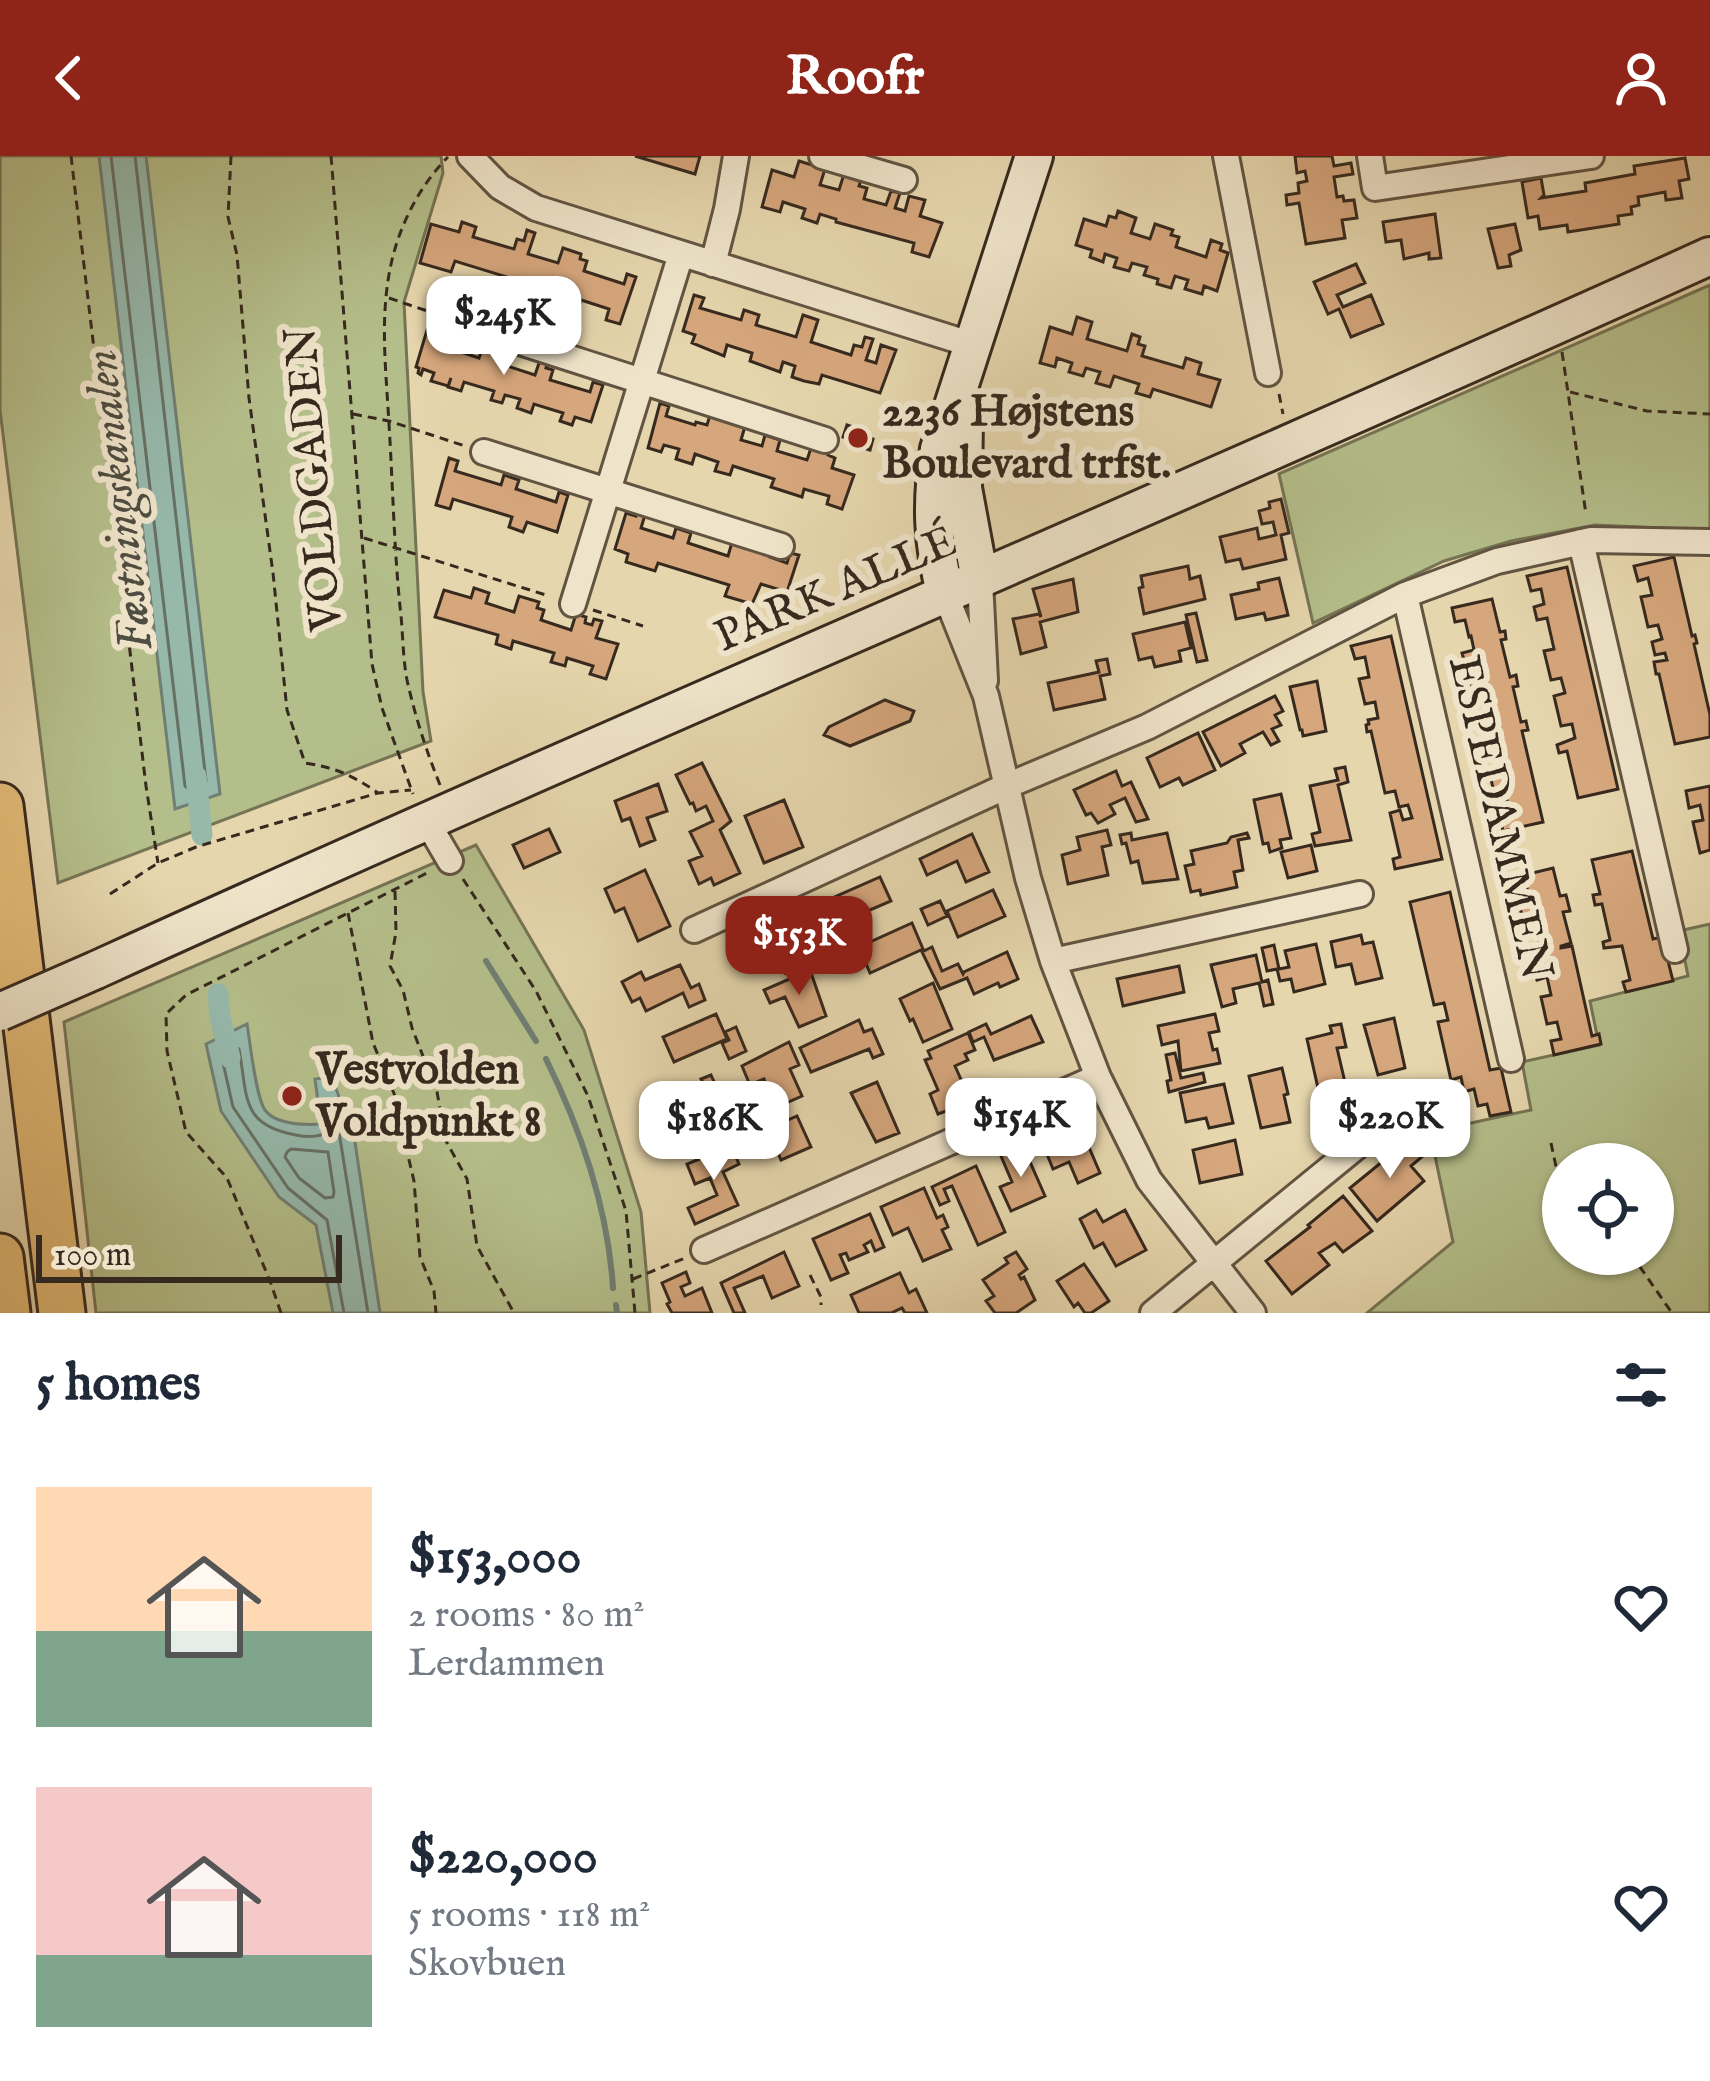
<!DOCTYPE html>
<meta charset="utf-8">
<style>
:root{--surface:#fff;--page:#f2f2f3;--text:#1f2937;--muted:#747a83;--accent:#8f2418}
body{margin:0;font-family:"IM FELL English",serif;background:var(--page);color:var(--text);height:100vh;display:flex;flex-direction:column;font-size:45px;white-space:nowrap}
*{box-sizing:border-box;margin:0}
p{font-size:39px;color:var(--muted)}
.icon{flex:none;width:66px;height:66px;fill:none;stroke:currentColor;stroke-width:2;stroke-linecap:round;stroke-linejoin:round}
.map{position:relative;height:1157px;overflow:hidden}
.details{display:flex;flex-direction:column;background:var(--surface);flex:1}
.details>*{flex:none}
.buttons{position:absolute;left:1542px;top:987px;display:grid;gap:24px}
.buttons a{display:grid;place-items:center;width:132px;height:132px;border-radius:50%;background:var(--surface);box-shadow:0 3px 9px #0004;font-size:60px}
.scale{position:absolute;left:36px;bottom:30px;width:306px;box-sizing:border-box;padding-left:12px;border:6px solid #36291e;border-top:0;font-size:33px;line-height:42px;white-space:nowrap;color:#36291e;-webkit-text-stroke:9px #efe4ca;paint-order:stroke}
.price{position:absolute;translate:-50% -102px;padding:0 27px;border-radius:24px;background:#fff;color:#222;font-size:39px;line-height:78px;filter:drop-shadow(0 3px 6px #0008)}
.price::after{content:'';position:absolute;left:50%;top:72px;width:36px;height:27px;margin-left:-18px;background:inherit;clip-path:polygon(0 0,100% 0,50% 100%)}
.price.current{background:var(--accent);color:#fff}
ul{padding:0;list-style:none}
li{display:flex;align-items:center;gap:36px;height:300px;padding:0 36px}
li span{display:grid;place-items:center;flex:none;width:336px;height:240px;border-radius:0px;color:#555}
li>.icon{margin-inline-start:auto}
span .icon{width:144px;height:144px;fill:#fffc;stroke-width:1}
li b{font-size:51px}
h2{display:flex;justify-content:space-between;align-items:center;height:144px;padding:0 36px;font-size:51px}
header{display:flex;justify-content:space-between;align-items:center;height:156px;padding:0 36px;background:var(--accent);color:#fff;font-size:54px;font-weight:700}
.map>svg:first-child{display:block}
.green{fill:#b4be8a;stroke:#757454;stroke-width:3;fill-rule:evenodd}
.water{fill:#96b9ac;stroke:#707f73;stroke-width:3}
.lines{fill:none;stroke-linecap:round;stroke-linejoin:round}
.shore{stroke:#667165;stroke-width:3}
.stream{stroke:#707f73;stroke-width:6}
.canal{stroke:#96b9ac;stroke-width:21}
.building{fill:#d6a67c;stroke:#36291e;stroke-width:3}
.street-casing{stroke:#625442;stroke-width:30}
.secondary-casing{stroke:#36291e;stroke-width:42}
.highway-casing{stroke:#36291e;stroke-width:51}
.path{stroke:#36291e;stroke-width:3;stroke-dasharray:9 6;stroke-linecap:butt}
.street{stroke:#efe4ca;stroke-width:24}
.secondary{stroke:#efe4ca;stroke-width:36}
.highway{stroke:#e3bb76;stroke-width:45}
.secondary-bridge-casing{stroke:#36291e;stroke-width:42;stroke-linecap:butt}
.secondary-bridge{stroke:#efe4ca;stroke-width:36}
.poi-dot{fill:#8f2418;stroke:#efe4ca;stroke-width:4.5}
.labels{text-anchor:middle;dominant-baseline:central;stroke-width:12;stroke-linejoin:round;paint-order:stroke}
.poi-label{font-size:45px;font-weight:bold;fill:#36291e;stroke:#efe4ca;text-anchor:start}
.street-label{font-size:45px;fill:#36291e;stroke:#efe4ca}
.water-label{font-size:48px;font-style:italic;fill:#4e4d42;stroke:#efe4ca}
</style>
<header><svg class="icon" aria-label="back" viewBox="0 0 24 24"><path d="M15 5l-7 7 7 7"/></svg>Roofr<svg class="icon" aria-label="person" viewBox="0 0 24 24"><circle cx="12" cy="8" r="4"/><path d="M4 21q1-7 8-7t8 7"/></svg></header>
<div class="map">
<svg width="1710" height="1157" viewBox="0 0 1710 1157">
<rect width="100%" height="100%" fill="#e6d6ad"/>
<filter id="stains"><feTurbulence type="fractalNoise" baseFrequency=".00167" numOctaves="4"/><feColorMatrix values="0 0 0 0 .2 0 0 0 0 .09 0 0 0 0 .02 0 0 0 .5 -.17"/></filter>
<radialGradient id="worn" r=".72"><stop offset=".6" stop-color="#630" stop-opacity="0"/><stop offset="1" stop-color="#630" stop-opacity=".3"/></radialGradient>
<path class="green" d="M0,0H441L443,17L404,146L423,536L431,585L58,727L0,254Z
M1710,129V374L1595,369L1511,385L1444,405L1313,467L1279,318Z
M476,689L584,874L641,1056L650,1157H96L64,866Z
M1710,768V1157H1367L1453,1086L1430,976L1531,954L1522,906L1599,889L1590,845L1688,820L1679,775ZM1563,1008H1653V1098H1563Z"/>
<path class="water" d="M99,0H146L220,638L175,653Z
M247,868C250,886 256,942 265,954C276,969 305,969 321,968L315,923L332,921L355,986L380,1157H333L316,1069L279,1041L221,955L206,888Z"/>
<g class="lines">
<path class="shore" d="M111,0L185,630L191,635L204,631L206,625L135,0
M291,993L328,996L334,1036L333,1041L325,1042L299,1022L285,1001L287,996Z
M344,1157L327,1064L288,1032L233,951L221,898L223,893L232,889L239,893C248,941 240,969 296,979C310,982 321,981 333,973L339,976L368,1157"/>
<path class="stream" d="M486,805L536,885
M546,903C581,974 608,1053 613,1132
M616,1149L617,1157"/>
<path class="canal" d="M196,620L202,679
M218,838L220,861L230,902"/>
</g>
<path class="building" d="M635,0H700L695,18Z
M1295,0H1332L1334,10L1351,7L1353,18L1334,21L1337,41L1343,40L1344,45L1354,44L1357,62L1342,64L1345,82L1306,88L1299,47L1287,49L1286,39L1299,37L1298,27L1307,25L1305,15L1297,17Z
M1685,2L1689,23L1679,25L1682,42L1666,44L1665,36L1638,41L1639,49L1631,51L1632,58L1618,60L1619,68L1568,76L1567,69L1540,73L1538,60L1528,62L1522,26L1541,22L1544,39L1541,42L1586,35L1585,27L1635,18L1634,10Z
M799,5L825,13L820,29L839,34L844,18L861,24L859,30L867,32L864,43L886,49L891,35L900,37L895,52L905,55L909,40L925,44L920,60L942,67L929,101L912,96L914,87L836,66V63L820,58L817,67L802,62L805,53L783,46L780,56L762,51L772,14L794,21Z
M1118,55L1136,62L1131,77L1150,83L1155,68L1173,74L1171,79L1179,81L1176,91L1206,101L1211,84L1222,88L1220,94L1228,97L1217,135L1204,130L1202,138L1185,133L1188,124L1175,120L1171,132L1157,128L1158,123L1144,119L1147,111L1132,107L1129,115L1114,111L1117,102L1105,98L1103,106L1090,101L1092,94L1076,89L1084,63L1106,70L1109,60L1116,62Z
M1435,58L1441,102L1429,103V97L1404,103L1401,84L1386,86L1383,66Z
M462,66L476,71L473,81L514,93L517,83L524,85L527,74L535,77L528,98L558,107L563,92L581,98L580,103L587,105L584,115L624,128L627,118L636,121L620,168L606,164L609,153L581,144L578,155L565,151L568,140L541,131L538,141L520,135L523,126L455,105L451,116L420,107L431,68L459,76Z
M1515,68L1521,94L1509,99L1511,110L1498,112L1488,73Z
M1356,108L1365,127L1337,139L1343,151L1371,139L1383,168L1351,181L1339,153L1328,158L1314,126Z
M694,139L704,142L700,152L741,164L744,154L759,159L756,169L796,181L803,159L818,164L811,186L851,199L854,189L862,191L865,181L873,183L866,204L876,207L881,189L896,194L880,237L822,219L819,228L804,225L792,221L795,210L783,206L780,216L750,205L752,197L727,189L724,200L692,187L695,179L683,175Z
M1077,161L1092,166L1087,183L1127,195L1132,178L1140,181L1138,188L1145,190L1142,200L1183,212L1186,202L1201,207L1198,218L1220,224L1211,251L1153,233L1150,241L1136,237L1139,228L1114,220L1110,231L1096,227L1100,216L1086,212L1083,220L1069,216L1072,207L1057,202L1055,211L1040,207L1050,171L1072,178Z
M441,167L452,171L446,191L479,202L484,188H492L509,195L504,209L535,219L540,204L548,206L546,212L553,214L550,224L590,236L593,226L603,229L591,266L575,261L572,269L560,265L563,257L534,248L531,257L517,252L520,243L505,239L502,247L491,244L494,235L464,226L461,235L448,231L451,222L448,230L431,225L434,217L423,213L421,219L418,217L419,212L416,211L427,174L437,177Z
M660,247L669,250L666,260L695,269L696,266L707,269L711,256L746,267L741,284L762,290L765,279L780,284L777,295L807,304L812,289L830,293L828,299L835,302L832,312L854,319L842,353L827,348L829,340L804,333L802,341L771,331L774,323L733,310L730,319L715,315L718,306L695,298L692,308L676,303L679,293L664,289L661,296L648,292Z
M847,269L867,276L865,281L873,283L870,294L851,288L852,284L843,281Z
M449,302L458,305L455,315L501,329L504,319L519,324L516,333L556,346L559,336L568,339L557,376L527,366L523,376L509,371L512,361L453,343L450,353L436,349Z
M1281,343L1289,377L1281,379L1286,403L1243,413L1240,403L1226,406L1220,381L1257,372L1259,383L1276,379L1273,366L1262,368L1259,355L1270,352L1269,346Z
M637,356L645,359L641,372L673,382L676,372L691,377L688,387L728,400L733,383L772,394L770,401L787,407L790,397L799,399L787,436L761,428L752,448L725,440L729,429L658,407L655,415L626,406L628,398L615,393L626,357L636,360Z
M1674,401L1692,480L1695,479L1697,487L1694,488L1710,559V581L1675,588L1659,518H1656L1654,506L1667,504L1665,497L1655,499L1652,486L1662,483L1658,469L1648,471L1641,441L1652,439L1648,422L1638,425L1634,410Z
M1188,410L1190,423L1200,420L1205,443L1144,458L1139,432L1143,431L1141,420Z
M1567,411L1618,633L1578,642L1567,595L1559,597L1557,589L1575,582L1572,568L1561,570L1554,540L1565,537L1561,522L1551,524L1544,495L1554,493L1547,462L1537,464L1534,451L1544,448L1541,433L1531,435L1527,420Z
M1279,422L1288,459L1266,464L1264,457L1236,463L1231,439L1259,433L1258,427Z
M1073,423L1078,456L1040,466L1046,491L1021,498L1013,463L1039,458L1041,461L1033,433Z
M474,432L489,437L486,447L514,456L519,440L539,446L537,452L544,454L541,464L571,474L576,458L586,461L585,467L592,469L594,463L602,465L596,482L618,488L606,523L590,518L593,510L567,502L565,510L551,506L554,497L513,485L511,493L496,488L498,479L435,461L444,434L471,442Z
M1492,443L1500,476L1505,475L1506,483L1501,484L1510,521L1516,519L1518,530L1513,531L1521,566L1526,565L1528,574L1522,575L1543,666L1503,675L1500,661L1510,659L1507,645L1497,647L1489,616L1500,614L1496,598L1486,600L1480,572L1490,570L1486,554L1476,556L1469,528L1479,525L1475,509L1466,511L1462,497L1474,494L1471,480L1469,481L1465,464L1455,466L1452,452Z
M1196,457L1207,504L1197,506L1186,459Z
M1185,466L1191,492L1179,495L1181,505L1155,511L1152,501L1139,504L1133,478Z
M1391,480L1442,703L1395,713L1393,703L1400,701L1390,657L1400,654L1403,664L1412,662L1408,649L1399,651L1395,635L1385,637L1371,575L1367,576L1366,569L1369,568L1368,564L1378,562L1375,546L1365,548L1359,523L1369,521L1365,501L1355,503L1351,490Z
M1107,503L1110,518L1100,520L1105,543L1054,554L1048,527L1099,516L1096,505Z
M1317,525L1326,575L1303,580L1302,574H1300L1290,531Z
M1275,540L1283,555L1275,559L1281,569L1272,573L1279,585L1271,589L1263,576L1240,588L1245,597L1221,610L1203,576Z
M885,544L914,555L910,565L850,590L824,579L829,571Z
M1198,577L1215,614L1183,629L1179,622L1160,631L1147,602Z
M702,607L731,665L720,674L740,717L714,729L711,722L699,728L689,705L702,700L690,676L713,665L706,650L696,655L693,647L690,648L676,619Z
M1345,611L1348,626L1338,629L1351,684L1315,690L1312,678L1320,676L1310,630L1338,624L1335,613Z
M1116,615L1122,630L1131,626L1148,663L1136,666L1125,642L1110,649L1115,658L1098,667L1091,657L1086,659L1074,634Z
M658,628L667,655L647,662L655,684L640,690L630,662L622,665L615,645Z
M1710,630V694L1700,697L1693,666L1703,664L1700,649L1689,652L1686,635Z
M1281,638L1291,682L1280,684L1282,692L1270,696L1268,687L1263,688L1254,644Z
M784,644L803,691L764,707L745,660Z
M549,673L560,696L524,712L513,689Z
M1107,674L1111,689L1102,691L1108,719L1068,728L1062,699L1080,694L1077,681Z
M1131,677L1132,684L1167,677L1178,723L1143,727L1138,705L1131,707L1126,687L1122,688L1120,679Z
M1247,677L1249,682L1238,684L1243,714L1234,716L1237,731L1201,739L1200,734L1191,736L1185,710L1194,708L1191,695L1227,687L1231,681Z
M972,678L989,716L966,726L957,705L927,719L920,703Z
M1311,689L1317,715L1288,722L1281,696Z
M1632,695L1653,783L1662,781L1673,825L1626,836L1623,826L1630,824L1622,790L1604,792L1603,786L1610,784L1602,748L1595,749L1593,739L1600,738L1592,704Z
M1553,712L1560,740L1566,739L1570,755L1563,756L1571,787L1561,790V792L1572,790L1592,880L1599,878L1601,888L1554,899L1551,885L1561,883L1557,866L1547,868L1541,841L1551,839L1547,821L1537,824L1534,810L1544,807L1537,777L1527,779L1520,752L1531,749L1524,719Z
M645,714L670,770L638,785L624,752L615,756L605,733Z
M880,721L891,745L833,770L829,761L837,757L830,743Z
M993,734L1005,760L958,781L947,755Z
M1450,736L1490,914L1501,912L1511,956L1490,960L1487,948L1478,950L1474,933L1464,936L1461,921L1451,924L1438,866L1448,864L1444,847L1434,849L1410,746Z
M940,745L947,760L928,769L921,753Z
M783,764L793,786L800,783L810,805L785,817L773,793L751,803L742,783Z
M912,767L923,793L870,817L859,791Z
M1361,779L1363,788L1373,786L1382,822L1356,828L1351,808L1336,811L1331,786Z
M1316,788L1325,828L1294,836L1291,823L1280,825L1277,813L1267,815L1262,792L1274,789L1279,813L1289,811L1285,795Z
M932,791L942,815L958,808L963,818L964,816L1007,796L1018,823L1000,831L998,827L974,838L967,822L940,833L922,796Z
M1256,799L1262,826L1268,824L1273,848L1264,850L1259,827L1233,833L1236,847L1222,851L1211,809Z
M680,809L691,832L699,828L705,844L689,851L683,837L646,855L640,842L632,846L622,826L641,816L645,824Z
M1179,810L1184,836L1123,850L1117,823Z
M810,814L826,860L799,871L785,841L770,847L764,834Z
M933,827L952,873L923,886L913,863L910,865L900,843Z
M716,858L727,883L674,906L663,881Z
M1215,858L1219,875L1209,877L1213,894L1217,893L1220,907L1181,915L1178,885L1162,889L1158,870Z
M1031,860L1043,886L994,904L984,881L973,886L969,876L986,868L991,878Z
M1394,862L1405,912L1378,919L1364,869Z
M859,864L864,876L872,873L883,898L873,902L869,893L811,916L800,892Z
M1341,868L1346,891L1337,892L1347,935L1320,941L1307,883L1332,877L1330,870Z
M736,871L746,895L729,903L722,887L729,884L725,876Z
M968,877L975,894L965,898L968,904L955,910L971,946L938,958L930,938L938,934L925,904L931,902L928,895Z
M789,886L799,909L790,913L802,940L777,951L771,938L764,941L760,933L767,930L764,923L750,929L742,910Z
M1175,897L1181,922L1203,917L1205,926L1169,936L1167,925L1171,924L1166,899Z
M1282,912L1288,938L1284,939L1290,966L1261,972L1249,920Z
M711,919L719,937L710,941L717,955L672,974L665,957L654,962L650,953L704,928L701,923Z
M877,926L899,977L876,986L851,937Z
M1224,928L1233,967L1209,972L1206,962L1186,966L1180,937Z
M797,960L811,991L781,1004L768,973Z
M1079,968L1100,1017L1078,1027L1069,1006L1053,1013L1045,993L1061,986L1057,977Z
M728,983L739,1008L723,1016L738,1049L695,1068L688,1052L717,1039L710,1022L695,1028L687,1008L724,993L721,987Z
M1410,983L1424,999L1411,1010L1424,1025L1377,1065L1350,1032Z
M1235,984L1242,1018L1200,1027L1193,994Z
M1023,990L1045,1040L1011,1055L1000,1031L1012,1026L1001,1000Z
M976,1010L1005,1076L978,1089L952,1030L944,1033L949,1045L940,1049L932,1031Z
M924,1032L937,1062L943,1059L948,1071L942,1074L951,1093L923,1105L908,1072L893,1079L881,1051Z
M1343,1040L1372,1075L1343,1096L1335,1087L1319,1097L1329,1109L1292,1138L1266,1105L1310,1071L1308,1069Z
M1096,1054L1103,1066L1125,1054L1146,1094L1116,1110L1103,1087L1094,1092L1080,1063Z
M870,1058L884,1091L875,1095L871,1085L864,1089L868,1096L849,1104L846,1097L840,1099L848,1117L831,1124L813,1083Z
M784,1096L799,1130L772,1142L763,1120L734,1132L745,1157H734L721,1127Z
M1016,1096L1027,1113L1019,1119L1021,1123L1024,1121L1035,1144L1016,1157H995L986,1145L994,1140L983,1124L1008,1107L1005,1102Z
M1084,1108L1109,1145L1091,1157H1085L1078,1147L1074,1151L1057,1125Z
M686,1116L690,1127L681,1131L685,1140L702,1132L712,1157H672L667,1148L670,1146L662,1127Z
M900,1117L909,1137L916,1133L927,1157H905L902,1152L891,1157H859L851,1139Z"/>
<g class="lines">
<g class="street-casing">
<path id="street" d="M470,0L500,31L536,52L973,189
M822,0L904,24
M1226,0L1268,217
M1370,0L1375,32L1591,0
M713,108L727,53L736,0
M467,169L825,284
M484,296L781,390
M1581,386L1675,794
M980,424L985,525
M1405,439L1511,903
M946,440L986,540L1028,722L1053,805L1098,921L1149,1024L1253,1157
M573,448L681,98
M426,664L450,705
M694,774L1009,629L1147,571L1405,439L1497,405L1591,384L1710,386
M1053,805L1360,738
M704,1094L1098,921
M1153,1157L1411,946"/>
</g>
<g class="secondary-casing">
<path id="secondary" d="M964,261L963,332L980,424
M946,440C932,387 931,346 939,293L1034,0
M96,814C631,570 1174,343 1710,100"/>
</g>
<g class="highway-casing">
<path id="highway" d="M0,650L62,1157
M0,1101L7,1157"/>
</g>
<path class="path" d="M71,0L146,630L158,707
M231,0L228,61L237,99L249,242L273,417L287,554L305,607C334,611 354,620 378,637
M331,0L372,508L382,552L413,638
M389,142L448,162
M1562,196L1586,358
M1570,236L1647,255L1710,258
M1279,238L1283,258
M353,258L389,265L465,290
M364,382L549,440
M593,454L643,470
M440,629C426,594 415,560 407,524C403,503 403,481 401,460C394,396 393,332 389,268C386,213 379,159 392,104C401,66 421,28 448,1
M463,723L536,835L588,940L626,1055L635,1157
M395,735L396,776L390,810L403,834L412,872L437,936L446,985L467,1023L477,1090L514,1157
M110,738L158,707L196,691L378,637L411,634
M348,757L373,887L403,959L405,987L414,1025L420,1101L434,1135L436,1157
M1551,987L1558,1020L1563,1025
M1631,1098L1672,1157
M810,1119L821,1141V1149
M633,1123L685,1102
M281,1157L270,1125L227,1022L186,976L167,895L166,858L186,839L429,716"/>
<use href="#street" class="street"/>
<use href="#secondary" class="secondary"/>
<use href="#highway" class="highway"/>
<g class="secondary-bridge-casing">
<path id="secondary-bridge" d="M0,856L96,814"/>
</g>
<use href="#secondary-bridge" class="secondary-bridge"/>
</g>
<g class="poi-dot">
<circle cx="858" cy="282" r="12"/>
<circle cx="292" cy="940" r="12"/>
</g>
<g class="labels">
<g class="poi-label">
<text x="882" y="256">2236 Højstens<tspan x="882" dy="52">Boulevard trfst.</tspan></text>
<text x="316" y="914">Vestvolden<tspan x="316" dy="52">Voldpunkt 8</tspan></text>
</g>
<g class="street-label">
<text transform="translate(315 323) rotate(-95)">VOLDGADEN</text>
<text transform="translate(836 434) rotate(-23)">PARK ALLÉ</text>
<text transform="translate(1499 662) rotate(77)">ESPEDAMMEN</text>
</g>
<g class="water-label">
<text transform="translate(120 344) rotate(-97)">Fæstningskanalen</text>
</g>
</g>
<rect width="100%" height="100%" filter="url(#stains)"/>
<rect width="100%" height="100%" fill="url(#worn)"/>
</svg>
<div class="buttons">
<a><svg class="icon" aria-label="locate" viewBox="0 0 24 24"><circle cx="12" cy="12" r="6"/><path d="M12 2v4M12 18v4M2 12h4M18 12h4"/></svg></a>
</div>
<div class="scale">100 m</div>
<b class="price" style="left:504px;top:222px">$245K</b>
<b class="price current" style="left:799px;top:842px">$153K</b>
<b class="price" style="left:1021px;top:1024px">$154K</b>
<b class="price" style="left:1390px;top:1025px">$220K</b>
<b class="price" style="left:714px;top:1027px">$186K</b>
</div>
<section class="details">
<h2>5 homes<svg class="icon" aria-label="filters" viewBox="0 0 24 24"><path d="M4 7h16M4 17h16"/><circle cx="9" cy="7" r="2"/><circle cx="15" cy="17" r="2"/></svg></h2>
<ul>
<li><span style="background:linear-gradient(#ffd9b3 60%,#7fa58c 0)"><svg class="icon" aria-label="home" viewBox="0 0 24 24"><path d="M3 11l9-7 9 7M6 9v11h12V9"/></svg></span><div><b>$153,000</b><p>2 rooms · 80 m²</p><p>Lerdammen</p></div><svg class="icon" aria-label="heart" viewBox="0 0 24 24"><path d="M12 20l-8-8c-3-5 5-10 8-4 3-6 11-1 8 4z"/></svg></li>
<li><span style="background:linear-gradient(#f6c9c9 70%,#7fa58c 0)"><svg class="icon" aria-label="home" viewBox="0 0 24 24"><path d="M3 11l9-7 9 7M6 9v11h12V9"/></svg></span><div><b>$220,000</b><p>5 rooms · 118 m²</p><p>Skovbuen</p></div><svg class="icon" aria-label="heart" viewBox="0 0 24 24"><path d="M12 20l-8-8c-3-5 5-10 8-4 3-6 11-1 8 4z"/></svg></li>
</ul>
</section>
